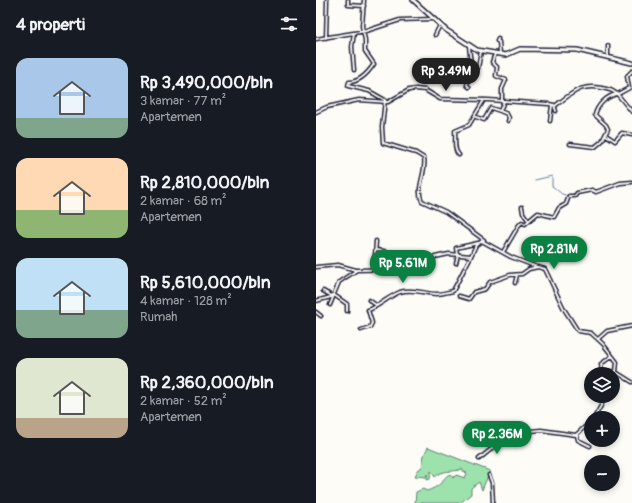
<!DOCTYPE html>
<html lang="id">
<meta charset="utf-8">
<style>
:root{--surface:#171b24;--page:#242831;--text:#f1f3f6;--muted:#9ea1a6;--accent:#0b8043}
body{margin:0;font-family:Pangolin,sans-serif;background:var(--page);color:var(--text);height:100vh;display:flex;flex-direction:column;font-size:15px;white-space:nowrap}
*{box-sizing:border-box;margin:0}
p{font-size:13px;color:var(--muted)}
.icon{flex:none;width:22px;height:22px;fill:none;stroke:currentColor;stroke-width:2;stroke-linecap:round;stroke-linejoin:round}
.map{position:relative;flex:1;overflow:hidden}
.sheet{display:flex;flex-direction:column;background:var(--surface);width:316px}
.sheet>*{flex:none}
.tools{position:absolute;left:268px;top:367px;display:grid;gap:8px}
.tools a{display:grid;place-items:center;width:36px;height:36px;border-radius:50%;background:var(--surface);box-shadow:0 2px 6px #0003;font-size:20px}
.price{position:absolute;translate:-50% -34px;padding:0 9px;border-radius:14px;background:var(--accent);color:#fff;font-size:13px;line-height:26px;filter:drop-shadow(0 1px 2px #0008)}
.price::after{content:'';position:absolute;left:50%;top:24px;width:12px;height:9px;margin-left:-6px;background:inherit;clip-path:polygon(0 0,100% 0,50% 100%)}
.price.current{background:#222;color:#fff}
ul{padding:0;list-style:none}
li{display:flex;align-items:center;gap:12px;height:100px;padding:0 16px}
li span{display:grid;place-items:center;flex:none;width:112px;height:80px;border-radius:12px;color:#555}
li>.icon{margin-inline-start:auto}
span .icon{width:48px;height:48px;fill:#fffc;stroke-width:1}
li b{font-size:17px}
h2{display:flex;justify-content:space-between;align-items:center;height:48px;padding:0 16px;font-size:17px}
main{display:flex;flex:1;min-height:0}
.map>svg:first-child{display:block}
.green{fill:#9de1ac;stroke:#608274}
.lines{fill:none;stroke-linecap:round;stroke-linejoin:round}
.stream{stroke:#6580a5;stroke-width:1}
.minor-casing{stroke:#22223b;stroke-width:5}
.tertiary-casing{stroke:#22223b;stroke-width:6}
.minor{stroke:#fdfcf7;stroke-width:2}
.tertiary{stroke:#fdfcf7;stroke-width:3}
</style>
<main>
<section class="sheet">
<h2>4 properti<svg class="icon" aria-label="filters" viewBox="0 0 24 24"><path d="M4 7h16M4 17h16"/><circle cx="9" cy="7" r="2"/><circle cx="15" cy="17" r="2"/></svg></h2>
<ul>
<li><span style="background:linear-gradient(#a9c7e8 75%,#7fa58c 0)"><svg class="icon" aria-label="home" viewBox="0 0 24 24"><path d="M3 11l9-7 9 7M6 9v11h12V9"/></svg></span><div><b>Rp 3,490,000/bln</b><p>3 kamar · 77 m²</p><p>Apartemen</p></div></li>
<li><span style="background:linear-gradient(#ffd9b3 65%,#8fb573 0)"><svg class="icon" aria-label="home" viewBox="0 0 24 24"><path d="M3 11l9-7 9 7M6 9v11h12V9"/></svg></span><div><b>Rp 2,810,000/bln</b><p>2 kamar · 68 m²</p><p>Apartemen</p></div></li>
<li><span style="background:linear-gradient(#bfe0f5 65%,#7fa58c 0)"><svg class="icon" aria-label="home" viewBox="0 0 24 24"><path d="M3 11l9-7 9 7M6 9v11h12V9"/></svg></span><div><b>Rp 5,610,000/bln</b><p>4 kamar · 128 m²</p><p>Rumah</p></div></li>
<li><span style="background:linear-gradient(#dfe7d0 75%,#b9a48a 0)"><svg class="icon" aria-label="home" viewBox="0 0 24 24"><path d="M3 11l9-7 9 7M6 9v11h12V9"/></svg></span><div><b>Rp 2,360,000/bln</b><p>2 kamar · 52 m²</p><p>Apartemen</p></div></li>
</ul>
</section>
<div class="map">
<svg width="316" height="503" viewBox="0 0 316 503">
<rect width="100%" height="100%" fill="#fdfcf7"/>
<filter id="ink" filterUnits="userSpaceOnUse"><feTurbulence type="fractalNoise" baseFrequency=".025" numOctaves="2"/><feDisplacementMap in="SourceGraphic" scale="8" xChannelSelector="R" yChannelSelector="G"/><feConvolveMatrix kernelMatrix="1 2 1 2 8 2 1 2 1" color-interpolation-filters="sRGB"/></filter>
<g filter="url(#ink)">
<path class="green" d="M112,447L174,471L166,490L163,482L155,488V494L144,503H99L100,492L107,489L111,491C116,489 121,487 125,483C129,479 129,476 134,474L137,478L140,475L149,478L151,473L148,472L146,469C136,473 126,469 119,477L115,471L114,479L111,480V474L110,477L99,476L102,470L106,467L108,455Z"/>
<g class="lines">
<path class="stream" d="M219,180L236,176V186L246,194L252,196L261,192
M302,185L312,184"/>
<g class="minor-casing">
<path id="minor" d="M32,0V5L48,6
M48,0L46,26L49,40V51L58,64C52,73 44,82 33,82L32,86L53,91L69,100L66,127L67,143L100,153L108,158C111,172 99,189 106,201L130,212L168,240
M38,33L36,47L38,70
M119,35L124,25
M10,38L11,0
M0,39L50,31L84,20L117,19
M182,39L181,41L183,42L184,54
M179,54L176,62L181,67L180,76L190,80L186,89V101
M292,57V46
M162,68L165,51
M153,87L151,85L155,65L153,46
M302,95L316,112
M239,106C259,90 268,82 294,90C298,91 298,93 302,94L313,88L311,76L316,71
M184,111L191,114L193,118L192,121
M0,112L11,107L43,100L72,102L93,90L100,89L109,90L124,99L172,100L233,104L238,105L240,111
M160,117L168,120L175,108L184,111L188,101
M234,121L236,105
M290,135L299,141L306,133L316,135
M254,144L279,147L286,141L292,129L290,125L279,115C281,105 291,96 301,94
M143,155C137,150 140,139 139,131L153,125L168,100
M206,207L207,213L212,220
M60,250L68,251L77,257
M187,252L203,225L206,222L209,224L222,213L238,217L243,208L250,204L253,196H259L261,193L276,190L280,192L304,183L316,182
M141,254L140,248L162,243
M77,255L78,268
M140,263L142,254
M0,267L22,265L40,270
M58,270L60,241
M199,283L201,275
M7,291L16,296
M143,296L153,299L158,292L169,289L174,282L194,275L206,274L213,269L222,267L229,269L248,309L262,331L275,333L287,344L301,362L300,372L316,382
M53,300L60,305
M0,301L15,297L18,294L23,282L41,270L87,269L113,264L119,257L133,254L155,256L160,245L166,241L195,257L221,267
M14,305L18,295L31,304V311
M0,312L5,316
M45,330L54,327L56,323L52,310C59,309 75,295 84,292C97,288 109,294 121,294C126,294 132,292 137,291L155,256
M282,339L291,331L316,326
M294,371L299,372
M286,374L285,364L296,356
M278,418L286,404L287,396
M261,435L262,440L274,446
M163,459L189,438L205,432L225,430L260,435L275,421
M173,475L176,483L177,503"/>
</g>
<g class="tertiary-casing">
<path id="tertiary" d="M97,0L130,30L161,50L190,55L204,49L261,50L316,63"/>
</g>
<use href="#minor" class="minor"/>
<use href="#tertiary" class="tertiary"/>
</g>
</g>
</svg>
<div class="tools">
<a><svg class="icon" aria-label="layers" viewBox="0 0 24 24"><path d="M12 4l9 5-9 5-9-5zM3 14l9 5 9-5"/></svg></a>
<a>+</a>
<a>−</a>
</div>
<b class="price current" style="left:130px;top:92px">Rp 3.49M</b>
<b class="price" style="left:238px;top:270px">Rp 2.81M</b>
<b class="price" style="left:87px;top:284px">Rp 5.61M</b>
<b class="price" style="left:181px;top:455px">Rp 2.36M</b>
</div>
</main>
